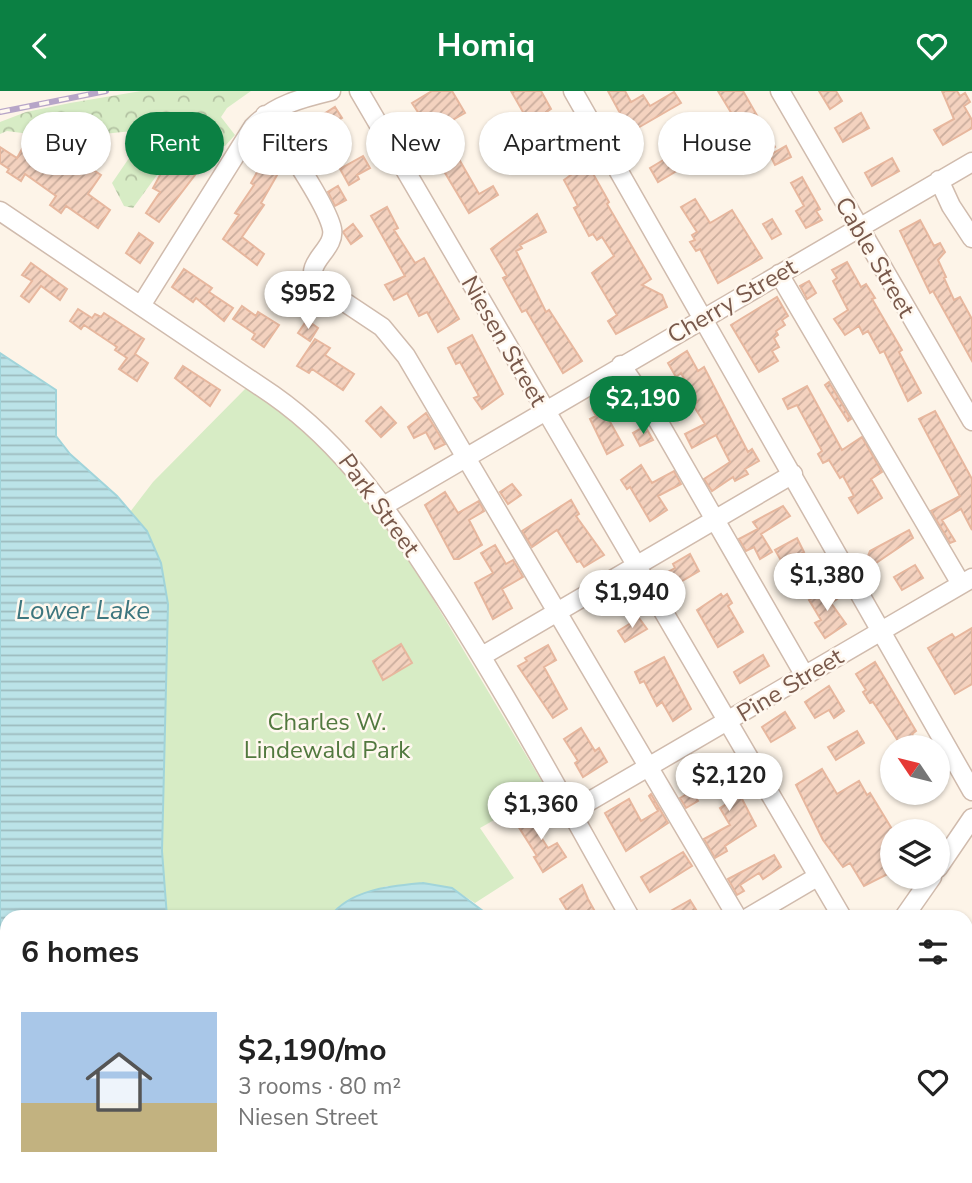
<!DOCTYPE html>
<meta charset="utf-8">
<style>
:root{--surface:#fff;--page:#f6f6f6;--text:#222;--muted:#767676;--line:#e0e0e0;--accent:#0b8043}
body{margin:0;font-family:"Nunito Sans",sans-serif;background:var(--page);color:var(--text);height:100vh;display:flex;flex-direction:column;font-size:26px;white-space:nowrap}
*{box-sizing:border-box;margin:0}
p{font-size:23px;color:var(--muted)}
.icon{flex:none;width:38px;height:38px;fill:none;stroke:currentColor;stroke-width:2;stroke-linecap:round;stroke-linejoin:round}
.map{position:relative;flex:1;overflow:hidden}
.sheet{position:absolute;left:0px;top:819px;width:973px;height:273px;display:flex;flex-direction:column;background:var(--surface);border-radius:21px 21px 0 0;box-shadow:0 2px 5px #0004}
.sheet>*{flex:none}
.guide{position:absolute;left:21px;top:21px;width:931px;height:63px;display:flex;gap:14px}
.needle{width:46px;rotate:305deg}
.buttons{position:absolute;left:880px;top:644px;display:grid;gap:14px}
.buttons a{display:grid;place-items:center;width:70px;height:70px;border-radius:50%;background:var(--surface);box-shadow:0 2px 5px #0004;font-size:35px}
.price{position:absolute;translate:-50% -60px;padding:0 16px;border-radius:24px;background:#fff;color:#222;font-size:23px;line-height:46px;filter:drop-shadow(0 2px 4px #0008)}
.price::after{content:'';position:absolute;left:50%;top:42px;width:21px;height:16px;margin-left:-10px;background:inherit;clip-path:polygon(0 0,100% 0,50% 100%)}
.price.active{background:var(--accent);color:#fff}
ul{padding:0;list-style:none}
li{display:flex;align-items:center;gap:21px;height:175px;padding:0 21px}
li+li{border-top:2px solid var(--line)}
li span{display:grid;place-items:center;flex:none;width:196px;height:140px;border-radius:0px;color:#555}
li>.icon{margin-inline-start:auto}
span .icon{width:84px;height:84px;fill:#fffc;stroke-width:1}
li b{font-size:30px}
h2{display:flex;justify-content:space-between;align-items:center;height:84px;padding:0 21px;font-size:30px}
.chip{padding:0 24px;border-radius:32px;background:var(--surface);box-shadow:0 2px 5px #0004;font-size:24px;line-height:63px}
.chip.active{background:var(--accent);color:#fff}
header{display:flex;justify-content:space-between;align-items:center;height:91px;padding:0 21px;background:var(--accent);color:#fff;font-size:32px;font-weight:700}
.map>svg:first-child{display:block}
.forest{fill:url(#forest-crowns)}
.park{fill:#d7ecc5}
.water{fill:url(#water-rules);stroke:#a1d4da;stroke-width:2}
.building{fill:url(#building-hatch);stroke:#e7b79e;stroke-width:2}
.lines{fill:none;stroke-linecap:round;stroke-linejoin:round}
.minor-casing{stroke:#d0bbad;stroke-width:21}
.minor{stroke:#fff;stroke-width:18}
.rail-casing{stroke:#b7a5c8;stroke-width:6}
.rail{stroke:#fff8ef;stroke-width:3.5;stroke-dasharray:10;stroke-linecap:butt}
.labels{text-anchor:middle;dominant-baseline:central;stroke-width:5;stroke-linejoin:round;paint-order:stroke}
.street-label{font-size:24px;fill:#79594b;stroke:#fff8ef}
.park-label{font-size:24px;fill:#52793f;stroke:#fff8ef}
.water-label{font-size:26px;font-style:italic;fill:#3d767e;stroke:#fff8ef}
</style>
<header><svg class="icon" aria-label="back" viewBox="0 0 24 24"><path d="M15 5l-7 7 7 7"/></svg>Homiq<svg class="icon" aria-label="heart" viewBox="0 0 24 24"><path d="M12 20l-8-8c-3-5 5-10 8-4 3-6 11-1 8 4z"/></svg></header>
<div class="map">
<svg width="972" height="1092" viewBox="0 0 972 1092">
<defs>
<pattern id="forest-crowns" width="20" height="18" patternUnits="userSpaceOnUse" patternTransform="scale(1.75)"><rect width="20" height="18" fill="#d7ecc5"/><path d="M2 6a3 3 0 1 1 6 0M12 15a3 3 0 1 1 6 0" fill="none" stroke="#b3c2a2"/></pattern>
<pattern id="water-rules" width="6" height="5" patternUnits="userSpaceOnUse" patternTransform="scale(1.75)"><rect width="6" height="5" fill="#bbe3e8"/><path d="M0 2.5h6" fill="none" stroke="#9dbbbe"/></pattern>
<pattern id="building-hatch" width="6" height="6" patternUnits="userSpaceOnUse" patternTransform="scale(1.75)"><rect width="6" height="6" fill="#f4d2bf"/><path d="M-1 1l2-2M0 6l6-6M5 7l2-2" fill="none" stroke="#caad9d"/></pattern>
</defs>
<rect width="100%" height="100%" fill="#fdf4e8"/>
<path class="forest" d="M141,0H251L227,17L221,26L235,44L225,55L196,52L176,58L133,117L124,115L112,92L140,51L132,40L94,44L79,71L65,57L46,58L48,54L67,48L7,40L0,43V31L26,21L70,12Z
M2,933H7V1024L0,1027Z"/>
<path class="park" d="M247,296L308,341L378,416L547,699L480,737L514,787L475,812L452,797L387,795L355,806L330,826H167L130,421L153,391Z"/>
<path class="water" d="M0,262L56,299V345L70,363L117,405L147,440L161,472L168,513L162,760L167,826H7V933L0,935Z
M423,792L452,797L491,826H330C350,798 392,795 423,792Z"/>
<path class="building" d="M432,0H452L465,22L442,35L444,42L479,103L493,95L498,104L469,122L420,40L427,35L412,12Z
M511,0H541L551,18L545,22L554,38L527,53L520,41L531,35Z
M608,0H625L631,11L643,4L650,15L674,1L681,12L636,38L632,32L627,35Z
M718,0H743L775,56L758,66Z
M819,0H836L842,10L830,18Z
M942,0H957L960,5L965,2L970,11L964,15L972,29V37L943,54L934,39L954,28Z
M335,16L342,27L326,36L328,40L301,56L292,43Z
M861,22L869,37L843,51L835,37Z
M697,44L703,55L692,61L686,50Z
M272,54L284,72L261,112L264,114L242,146L264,163L257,174L223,148L239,124L235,122L254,94L251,92Z
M786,55L791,66L775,74L770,64Z
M0,56L17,67L22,58L48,74L58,56L101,84L88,103L110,119L98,137L66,115L61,122L50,114L56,105L25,83L21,90L7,81L9,78L0,72Z
M171,64L198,80L159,131L146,122L160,101L153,97Z
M672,64L680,78L658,91L650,77Z
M363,65L370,77L357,84L359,88L349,94L340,78Z
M892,67L899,80L872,95L865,82Z
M587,72L609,111L607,113L651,188L642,194L662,204L667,216L616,243L608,230L617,224L592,182L614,165L602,146L597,149L593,143L589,145L574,117L578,115L564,89Z
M802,86L820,118L816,120L822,129L806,137L796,120L804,115L791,92Z
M338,95L346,109L335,115L328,101Z
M695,108L710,132L732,119L762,167L718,192L700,158L696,160L690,151L695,149L692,144L697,141L681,116Z
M387,116L398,137L394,139L415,172L424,167L459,228L438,241L427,221L419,225L407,202L394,209L385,194L405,185L371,125Z
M537,123L546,141L520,154L522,157L516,160L546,221L549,219L582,270L563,282L526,219L522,221L503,187L507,185L491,158Z
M772,128L781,143L772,148L763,133Z
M920,129L934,155L940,152L945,161L938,169L946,186L944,187L954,209L960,206L972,228V270L933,200L930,202L900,140Z
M353,133L362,145L351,153L343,141Z
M139,142L153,152L140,172L126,162Z
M847,171L861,196L866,193L875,207L872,208L902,259L899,261L921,302L908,310L884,260L880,262L868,240L863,243L859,235L845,244L834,228L848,219L833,190L837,187L832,179Z
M31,172L67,198L60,209L41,195L29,211L21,205L32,190L22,184Z
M184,178L212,197L209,201L233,217L224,230L196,207L193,211L172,196Z
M809,190L816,202L807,208L800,195Z
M777,206L788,225L782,229L785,234L776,240L778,244L774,247L779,256L772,260L778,270L759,281L731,234Z
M242,215L256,225L258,221L279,234L264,256L252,248L255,243L233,228Z
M78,218L92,227L95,223L101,226L104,222L144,248L135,263L148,272L137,290L119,278L127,267L115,259L117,256L84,234L81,238L70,230Z
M307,229L318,237L310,250L298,242Z
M472,244L503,303L482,318L474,307L479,305L460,271L456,273L448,257Z
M315,248L330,257L325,264L354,283L343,299L312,278L309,282L297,275Z
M687,260L698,280L704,276L748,361L752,358L759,370L745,378L748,383L735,390L733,386L712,400L704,388L730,371L716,344L692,357L685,343L705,333L693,314L697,311L681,282L676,286L668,272Z
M183,275L220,299L210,315L175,287Z
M829,291L851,328L848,330L825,294Z
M807,295L842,359L862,346L882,381L871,388L882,407L858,422L849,407L854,405L843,385L840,387L829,369L823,372L818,363L822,360L797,314L788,318L783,308Z
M606,310L615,326L609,329L623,354L607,363L590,328L596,325L592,318Z
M381,316L396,332L381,346L366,330Z
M935,320L972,388V439L961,418L942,429L955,450L950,452L931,420L960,405L919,328Z
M426,322L445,353L435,358L426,341L414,347L408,336Z
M645,335L653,349L640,355L633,342Z
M641,374L652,392L674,380L681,393L658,405L667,419L650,430L630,396L627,398L621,389Z
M512,393L521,404L508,413L500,401Z
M445,401L458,422L479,410L484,420L469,429L482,454L459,468H454L425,414Z
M571,409L579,423L576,425L604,464L584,476L580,470L577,471L557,439L532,456L522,440Z
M783,415L790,425L761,443L772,461L760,468L754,456L746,460L739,448L758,438L753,431Z
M909,439L913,447L873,474L868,465L870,460Z
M797,447L804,461L783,473L775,459Z
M495,454L506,473L513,469L523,486L502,498L512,517L493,528L475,492L493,482L481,462Z
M690,463L699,480L675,494L668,481L675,477L673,473Z
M915,474L923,487L902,499L894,486Z
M829,496L837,508L831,512L846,533L825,547L815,532L821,529L809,509Z
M721,503L723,506L727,503L732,512L728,515L743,541L718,556L697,519Z
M639,527L647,538L625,551L618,540Z
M972,537V593L955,603L928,557L952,543L955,547Z
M401,553L412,572L383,589L373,570Z
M548,554L556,569L544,576L567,618L553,627L518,575L527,570L525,567Z
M763,564L769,575L740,592L734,581Z
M664,566L691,618L673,630L662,611L657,615L644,590L640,592L635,581Z
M875,571L916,640L912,643L921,656H902L873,611L870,612L863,601L866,599L856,583Z
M829,595L844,620L834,627L829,619L815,627L805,611Z
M785,621L795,637L771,651L762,636Z
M581,637L595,660L599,657L607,671L583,686L575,672L578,670L564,648Z
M857,640L864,652L836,669L828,656Z
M716,670L722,680L726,677L756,735L725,755L727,760L715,767L704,748L730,734L720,717L731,710L717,686L710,690L703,677Z
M822,678L837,703L859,690L867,704L870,702L892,738V781L864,795L850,772L843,776L823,749L796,694Z
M692,700L698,710L686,717L680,707Z
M651,703L668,732L626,760L605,722L629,708L641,730L658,720L649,705Z
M541,720L549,732L537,740L548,757L557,752L566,766L543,781L534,766L537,765L518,735Z
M683,761L692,775L650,801L641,786Z
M774,764L781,776L763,788L759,782L740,794L744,800L737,804L728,788Z
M582,794L588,808L598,826H571L560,808Z
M690,809L698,822L691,826H660Z"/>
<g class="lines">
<g class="minor-casing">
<path id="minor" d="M359,0L842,826
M573,0L972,700
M780,0L972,330
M265,24C281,47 327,113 332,138C336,159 303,171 316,192L382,236L406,265L737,826
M939,89L951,115L972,147
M0,120L273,304C350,358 396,432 446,509C512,612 570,720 630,826
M779,183L961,493
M142,213L253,36C274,14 302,7 331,0
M621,274L650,316L805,585
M385,414L972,71
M482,565L793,383
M571,721L972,487
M938,777L972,727
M749,826L817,786
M904,826L932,786
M966,909L972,914
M788,1085L795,1092
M682,1092L719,1085"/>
</g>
<use href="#minor" class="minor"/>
<g class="rail-casing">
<path id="rail" d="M0,21L106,0"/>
</g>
<use href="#rail" class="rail"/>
</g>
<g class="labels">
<g class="street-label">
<text transform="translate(875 166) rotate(60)">Cable Street</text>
<text transform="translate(732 210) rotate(-30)">Cherry Street</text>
<text transform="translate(504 250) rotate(60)">Niesen Street</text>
<text transform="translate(379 414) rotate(54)">Park Street</text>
<text transform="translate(790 594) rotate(-31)">Pine Street</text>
</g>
<g class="park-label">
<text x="327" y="631">Charles W.<tspan x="327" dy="28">Lindewald Park</tspan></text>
</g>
<g class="water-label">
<text x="83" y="519">Lower Lake</text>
</g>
</g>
</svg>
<div class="buttons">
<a><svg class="needle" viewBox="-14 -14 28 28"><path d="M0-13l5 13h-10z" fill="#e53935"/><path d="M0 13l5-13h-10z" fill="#767676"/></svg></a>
<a><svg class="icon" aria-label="layers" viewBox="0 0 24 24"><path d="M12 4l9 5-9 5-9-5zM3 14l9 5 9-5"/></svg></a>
</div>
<b class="price" style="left:308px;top:240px">$952</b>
<b class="price active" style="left:643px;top:345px">$2,190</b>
<b class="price" style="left:827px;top:522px">$1,380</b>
<b class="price" style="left:632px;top:539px">$1,940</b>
<b class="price" style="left:729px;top:722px">$2,120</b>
<b class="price" style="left:541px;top:751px">$1,360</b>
<div class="guide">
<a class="chip">Buy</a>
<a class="chip active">Rent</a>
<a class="chip">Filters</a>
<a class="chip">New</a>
<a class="chip">Apartment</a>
<a class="chip">House</a>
</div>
<section class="sheet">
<h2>6 homes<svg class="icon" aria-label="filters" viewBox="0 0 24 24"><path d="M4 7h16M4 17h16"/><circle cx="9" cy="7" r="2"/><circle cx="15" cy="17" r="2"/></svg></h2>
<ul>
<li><span style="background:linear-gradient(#a9c7e8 65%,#c2b280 0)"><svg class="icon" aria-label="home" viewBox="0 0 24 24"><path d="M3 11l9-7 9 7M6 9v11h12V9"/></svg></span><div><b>$2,190/mo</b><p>3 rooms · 80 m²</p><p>Niesen Street</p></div><svg class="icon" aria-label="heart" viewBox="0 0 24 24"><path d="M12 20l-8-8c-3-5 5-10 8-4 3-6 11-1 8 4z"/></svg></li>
</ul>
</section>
</div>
